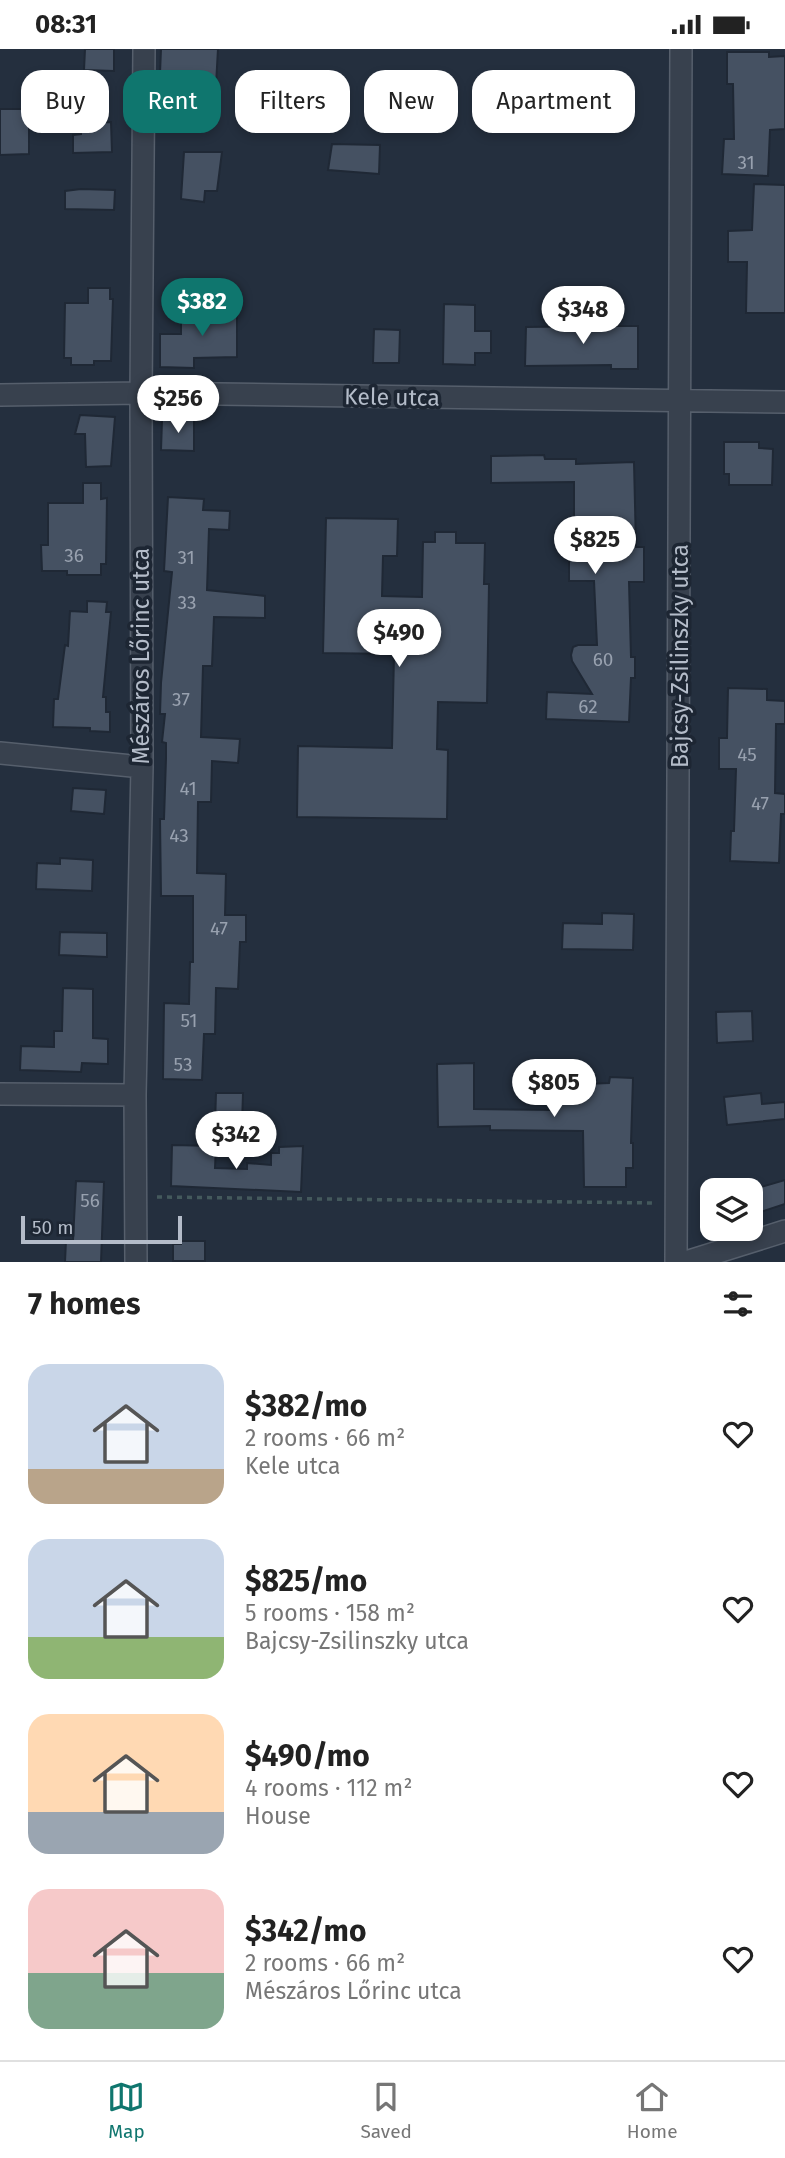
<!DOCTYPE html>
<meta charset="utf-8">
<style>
:root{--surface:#fff;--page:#f6f6f6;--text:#222;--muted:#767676;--line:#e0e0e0;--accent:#0f766e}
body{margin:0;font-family:"Fira Sans",sans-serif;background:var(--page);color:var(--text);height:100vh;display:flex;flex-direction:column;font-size:26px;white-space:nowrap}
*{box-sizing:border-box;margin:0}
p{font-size:23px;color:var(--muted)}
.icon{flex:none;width:38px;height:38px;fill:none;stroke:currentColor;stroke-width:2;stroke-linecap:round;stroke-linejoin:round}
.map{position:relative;height:1213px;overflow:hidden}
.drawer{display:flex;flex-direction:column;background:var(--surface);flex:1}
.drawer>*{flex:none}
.banner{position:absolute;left:21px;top:21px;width:744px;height:63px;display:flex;gap:14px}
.tools{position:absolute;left:700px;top:1129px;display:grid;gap:14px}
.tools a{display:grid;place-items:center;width:63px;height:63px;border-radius:14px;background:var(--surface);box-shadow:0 4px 10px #0003;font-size:35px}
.scale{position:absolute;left:21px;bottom:18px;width:161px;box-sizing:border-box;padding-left:7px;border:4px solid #b4bcc9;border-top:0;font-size:19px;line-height:24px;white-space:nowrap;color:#b4bcc9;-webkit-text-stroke:5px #1d2633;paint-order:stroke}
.price{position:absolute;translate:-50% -60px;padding:0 16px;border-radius:24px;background:#fff;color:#222;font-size:23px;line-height:46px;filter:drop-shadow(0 2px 4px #0008)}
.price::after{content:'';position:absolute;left:50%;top:42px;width:21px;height:16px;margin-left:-10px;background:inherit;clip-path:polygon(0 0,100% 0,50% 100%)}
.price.selected{background:var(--accent);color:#fff}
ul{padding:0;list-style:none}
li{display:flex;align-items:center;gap:21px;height:175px;padding:0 28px}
li span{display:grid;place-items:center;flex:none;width:196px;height:140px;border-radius:21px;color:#555}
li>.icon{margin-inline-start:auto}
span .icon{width:84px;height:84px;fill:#fffc;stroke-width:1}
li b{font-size:30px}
h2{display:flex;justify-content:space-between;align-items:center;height:84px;padding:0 28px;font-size:30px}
.chip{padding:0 24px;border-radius:21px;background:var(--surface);box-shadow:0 4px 10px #0003;font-size:24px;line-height:63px}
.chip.selected{background:var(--accent);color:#fff}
.status{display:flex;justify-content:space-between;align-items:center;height:49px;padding:0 35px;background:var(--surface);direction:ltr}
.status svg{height:19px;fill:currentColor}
.tab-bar{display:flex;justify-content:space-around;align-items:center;height:98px;border-top:2px solid var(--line);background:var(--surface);font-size:19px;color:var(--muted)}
.tab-bar a{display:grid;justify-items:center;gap:4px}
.tab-bar .selected{color:var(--accent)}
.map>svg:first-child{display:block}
.building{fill:#455162;stroke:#1f2835;stroke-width:2}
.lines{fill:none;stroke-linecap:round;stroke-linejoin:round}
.street-casing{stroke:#565f6c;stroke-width:24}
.path{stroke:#44595c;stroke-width:3.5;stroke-dasharray:5 5;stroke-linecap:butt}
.street{stroke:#38414e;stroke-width:21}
.labels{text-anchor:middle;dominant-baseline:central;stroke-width:7;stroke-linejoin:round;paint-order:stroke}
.number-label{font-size:19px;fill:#98a1af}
.street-label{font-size:23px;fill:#b4bcc9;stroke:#1d2633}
</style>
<div class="status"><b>08:31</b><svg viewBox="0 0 49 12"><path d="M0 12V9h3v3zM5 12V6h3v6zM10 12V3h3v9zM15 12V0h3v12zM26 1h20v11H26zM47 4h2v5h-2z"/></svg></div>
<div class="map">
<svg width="785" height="1213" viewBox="0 0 785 1213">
<rect width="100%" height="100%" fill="#242f3e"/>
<path class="building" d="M85,0H114V22L84,21Z
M161,0H218L214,72L166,71L168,24H160Z
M727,3H769V8L785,7V80L770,81L768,127L722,125L724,90H734L733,35H727Z
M0,60H29V105L0,106Z
M111,73L112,103L73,104V86L81,85V74Z
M332,95L380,96L379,125L328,121Z
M184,103H222L217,142H205L204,153L181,150Z
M754,135L785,136V264H746L747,213H728V182L752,181Z
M81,140L115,141L114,161L65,160V142Z
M88,239H110V250H113L111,312H94V316H71V309H64L65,254H88Z
M207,254H237V308L194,309V319L160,318V285H181V268H207Z
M444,255L475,256V282H491V304H475V316L443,315Z
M600,277H638V320H611V316L525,317L526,278Z
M374,280L400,281L399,314H373Z
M80,366L115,368L111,417L86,418L85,385H75Z
M162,371H194V402L161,401Z
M724,393H759V399L773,400L772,436H729V425H724Z
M544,406L545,410H576V415L634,413L636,498H644V533H629L631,608H635V629H631L629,673L546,670L547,643L592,645L572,612L571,606L573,598L578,596H597L594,532H569V510H574V433L491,434V407Z
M83,434H101V450L107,449L106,515H101V526H67V522H42L41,496H48V454H83Z
M168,448L204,450L203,461L230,462L229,481L209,480L207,541L265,547V569L214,568L212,617H203L201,688L240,690L238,714L212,712L211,753H198L197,824L226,825L225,866H246V893H240L238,940L216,939L215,985H204L202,1031L163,1030L164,954L189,955L190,913H193V847H161L160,770H164L166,709V694L162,693L165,665H160L161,634L172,523L164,522Z
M326,469L398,470L397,507H383L382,547L422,548L423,493H435V483H456V494H485L484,535H489L487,654L438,653L437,700L448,701L447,770L297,768L298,697L392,699L394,605L323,604Z
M87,552L107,553L106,563H111L103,648H106V663H110V683L90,682V679L53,678L54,650H58L65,596L68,597L70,562L87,563Z
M728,639L767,640V651L785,652V675H776L775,744L785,745V765H781L779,814L730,812L731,782H734L736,720H719V689H727Z
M73,739L106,741L104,765L71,762Z
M60,809L93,811L92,842L36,840L37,814L60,815Z
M602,864L634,865L633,901L562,900L563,874L602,875Z
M60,883L107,884V908L59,906Z
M63,939L93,940V989L108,990V1015L82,1014L81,1023L20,1021L21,997L54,998V982H62Z
M752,962L753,992L717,994L716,963Z
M474,1014V1060L558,1061V1036L609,1034L610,1028L633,1029L631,1094H633V1119H626V1138H584L583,1082L490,1081V1077L438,1078L437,1015Z
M216,1044H243L242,1076L215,1075Z
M761,1044L762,1055L785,1053V1070L727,1076L724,1048Z
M172,1096L216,1097L215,1119L247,1120V1114L271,1116V1104H279V1098L303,1097L301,1143L171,1137Z
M785,1131V1155L751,1166V1141Z
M76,1132L104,1133L101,1213H65L66,1191H73Z
M181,1192H205V1212H173V1195H181Z"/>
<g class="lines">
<g class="street-casing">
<path id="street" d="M0,346L141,344L785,353
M0,704L142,718
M0,1045L135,1046
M136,1213L135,1046L142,718L141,344L144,0
M676,1213L681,0
M686,1213L785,1182"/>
</g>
<path class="path" d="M157,1148L657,1154"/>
<use href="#street" class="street"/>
</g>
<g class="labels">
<g class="number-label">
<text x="746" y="113">31</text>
<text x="74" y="506">36</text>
<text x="186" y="508">31</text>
<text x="187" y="553">33</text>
<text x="603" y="610">60</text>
<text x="181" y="650">37</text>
<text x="588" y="657">62</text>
<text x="747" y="705">45</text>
<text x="188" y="739">41</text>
<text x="760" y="754">47</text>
<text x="179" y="786">43</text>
<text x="219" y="879">47</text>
<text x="189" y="971">51</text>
<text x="183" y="1015">53</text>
<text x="90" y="1151">56</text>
</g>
<g class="street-label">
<text transform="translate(392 348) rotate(1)">Kele utca</text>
<text transform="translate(141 607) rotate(-90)">Mészáros Lőrinc utca</text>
<text transform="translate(680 607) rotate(-90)">Bajcsy-Zsilinszky utca</text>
</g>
</g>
</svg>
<div class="tools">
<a><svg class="icon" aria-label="layers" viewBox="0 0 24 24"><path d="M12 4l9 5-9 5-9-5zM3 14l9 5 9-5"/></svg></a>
</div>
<div class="scale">50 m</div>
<b class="price selected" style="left:202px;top:289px">$382</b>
<b class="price" style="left:583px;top:297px">$348</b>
<b class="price" style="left:178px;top:386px">$256</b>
<b class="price" style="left:595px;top:527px">$825</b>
<b class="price" style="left:399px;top:620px">$490</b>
<b class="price" style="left:554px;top:1070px">$805</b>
<b class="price" style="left:236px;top:1122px">$342</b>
<div class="banner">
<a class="chip">Buy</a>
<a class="chip selected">Rent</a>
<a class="chip">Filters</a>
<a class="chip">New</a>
<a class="chip">Apartment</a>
</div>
</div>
<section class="drawer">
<h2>7 homes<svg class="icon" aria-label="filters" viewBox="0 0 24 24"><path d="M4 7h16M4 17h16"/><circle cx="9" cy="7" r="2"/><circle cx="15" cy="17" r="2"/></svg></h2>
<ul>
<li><span style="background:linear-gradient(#c9d6e8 75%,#b9a48a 0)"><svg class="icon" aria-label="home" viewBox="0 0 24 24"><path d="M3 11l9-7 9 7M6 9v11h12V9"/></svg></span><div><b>$382/mo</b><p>2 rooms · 66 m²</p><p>Kele utca</p></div><svg class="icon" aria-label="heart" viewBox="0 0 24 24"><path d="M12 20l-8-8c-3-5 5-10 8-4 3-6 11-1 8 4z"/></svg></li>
<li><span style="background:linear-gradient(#c9d6e8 70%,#8fb573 0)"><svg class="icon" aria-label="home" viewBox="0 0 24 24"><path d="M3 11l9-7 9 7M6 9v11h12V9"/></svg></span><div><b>$825/mo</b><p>5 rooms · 158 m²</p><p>Bajcsy-Zsilinszky utca</p></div><svg class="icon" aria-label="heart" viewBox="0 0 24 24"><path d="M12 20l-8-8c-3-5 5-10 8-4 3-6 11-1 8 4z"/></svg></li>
<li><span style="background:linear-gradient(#ffd9b3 70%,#9aa5b1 0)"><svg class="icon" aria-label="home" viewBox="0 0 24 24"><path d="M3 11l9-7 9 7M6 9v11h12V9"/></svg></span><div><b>$490/mo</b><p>4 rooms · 112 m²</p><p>House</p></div><svg class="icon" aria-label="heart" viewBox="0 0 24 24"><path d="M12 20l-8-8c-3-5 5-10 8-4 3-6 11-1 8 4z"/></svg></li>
<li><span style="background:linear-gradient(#f6c9c9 60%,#7fa58c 0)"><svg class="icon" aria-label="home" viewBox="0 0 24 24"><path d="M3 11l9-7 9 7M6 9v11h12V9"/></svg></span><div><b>$342/mo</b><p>2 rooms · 66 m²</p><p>Mészáros Lőrinc utca</p></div><svg class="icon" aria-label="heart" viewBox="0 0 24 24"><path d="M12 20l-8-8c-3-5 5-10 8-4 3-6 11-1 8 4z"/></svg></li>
</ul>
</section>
<nav class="tab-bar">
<a class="selected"><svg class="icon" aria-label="map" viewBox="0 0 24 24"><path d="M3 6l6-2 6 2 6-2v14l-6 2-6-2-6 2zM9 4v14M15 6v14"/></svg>Map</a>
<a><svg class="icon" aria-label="saved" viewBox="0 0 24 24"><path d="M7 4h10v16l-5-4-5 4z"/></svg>Saved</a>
<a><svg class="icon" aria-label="home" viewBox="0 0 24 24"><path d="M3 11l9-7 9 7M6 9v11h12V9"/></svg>Home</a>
</nav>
